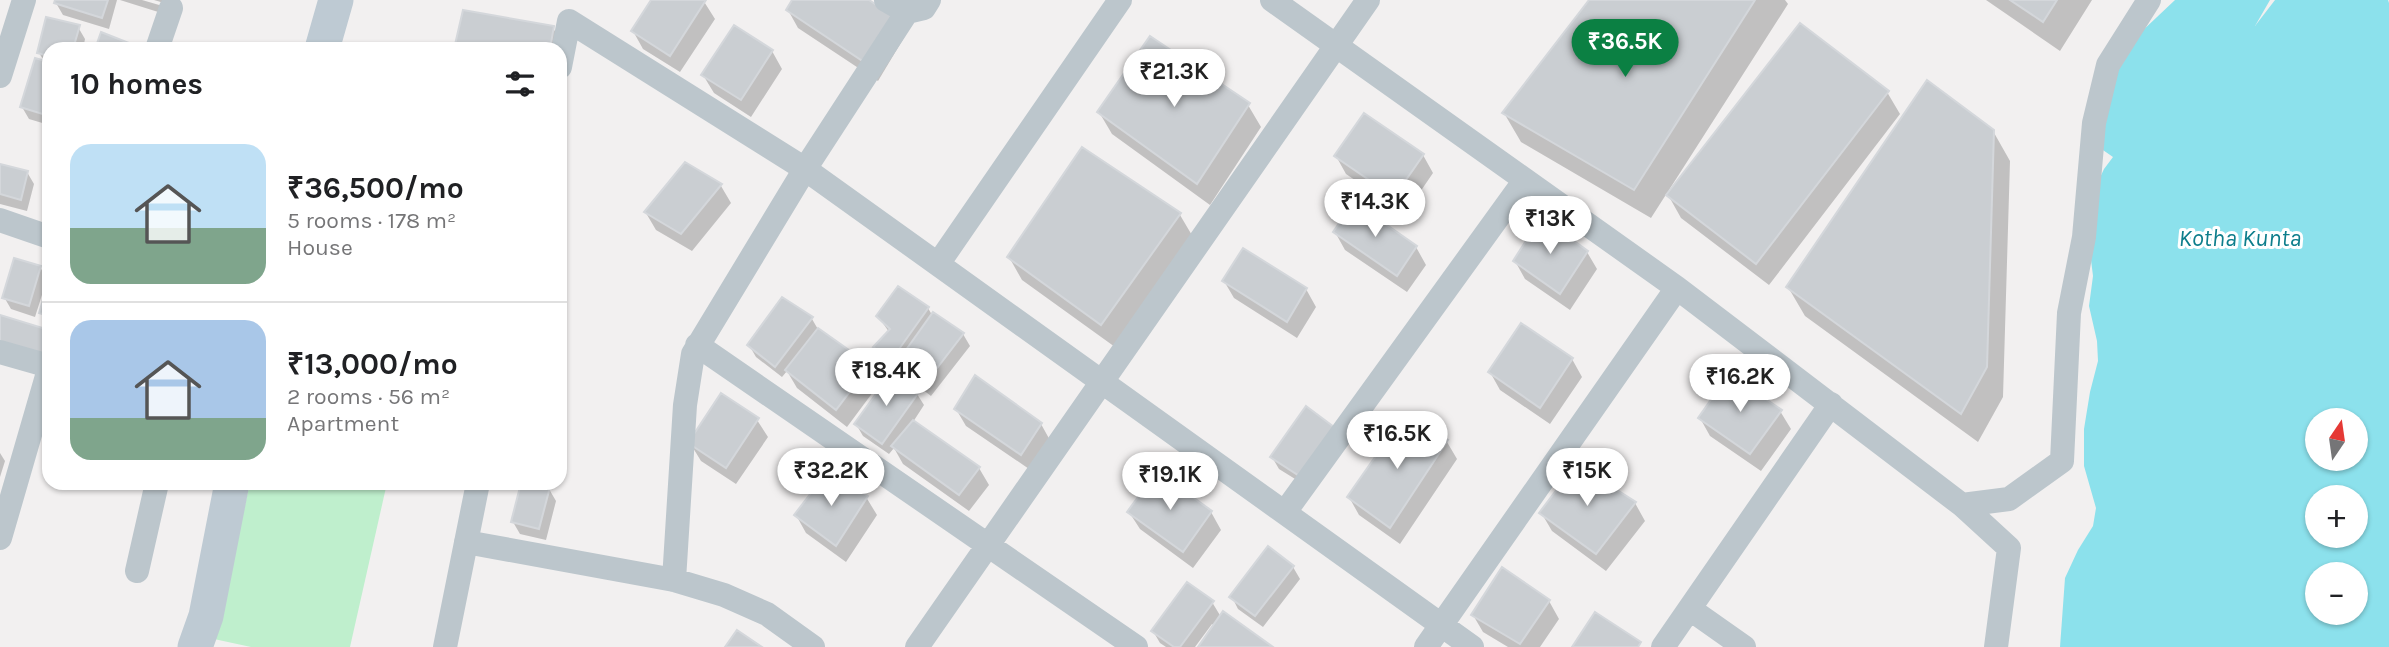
<!DOCTYPE html>
<meta charset="utf-8">
<style>
:root{--surface:#fff;--page:#f2f2f2;--text:#202124;--muted:#757577;--line:#e0e0e0;--accent:#0b8043}
body{margin:0;font-family:Karla,sans-serif;background:var(--page);color:var(--text);height:100vh;display:flex;flex-direction:column;font-size:26px;white-space:nowrap}
*{box-sizing:border-box;margin:0}
p{font-size:23px;color:var(--muted)}
.icon{flex:none;width:38px;height:38px;fill:none;stroke:currentColor;stroke-width:2;stroke-linecap:round;stroke-linejoin:round}
.map{position:relative;flex:1;overflow:hidden}
.sheet{position:absolute;left:42px;top:42px;width:525px;height:448px;display:flex;flex-direction:column;background:var(--surface);border-radius:21px;box-shadow:0 2px 5px #0004}
.sheet>*{flex:none}
.needle{width:46px;rotate:13deg}
.buttons{position:absolute;left:2305px;top:408px;display:grid;gap:14px}
.buttons a{display:grid;place-items:center;width:63px;height:63px;border-radius:50%;background:var(--surface);box-shadow:0 2px 5px #0004;font-size:35px}
.price{position:absolute;translate:-50% -60px;padding:0 16px;border-radius:24px;background:#fff;color:#222;font-size:23px;line-height:46px;filter:drop-shadow(0 2px 4px #0008)}
.price::after{content:'';position:absolute;left:50%;top:42px;width:21px;height:16px;margin-left:-10px;background:inherit;clip-path:polygon(0 0,100% 0,50% 100%)}
.price.current{background:var(--accent);color:#fff}
ul{padding:0;list-style:none}
li{display:flex;align-items:center;gap:21px;height:175px;padding:0 28px}
li+li{border-top:2px solid var(--line)}
li span{display:grid;place-items:center;flex:none;width:196px;height:140px;border-radius:21px;color:#555}
li>.icon{margin-inline-start:auto}
span .icon{width:84px;height:84px;fill:#fffc;stroke-width:1}
li b{font-size:30px}
h2{display:flex;justify-content:space-between;align-items:center;height:84px;padding:0 28px;font-size:30px}
.map>svg:first-child{display:block}
.green{fill:#bfefcd}
.water{fill:#8ce1ec;fill-rule:evenodd}
.shadow{fill:#0003}
.building{fill:#caced2;stroke:#d4d7db;stroke-width:2}
.lines{fill:none;stroke-linecap:round;stroke-linejoin:round}
.street{stroke:#bcc6cc;stroke-width:24}
.secondary{stroke:#becad3;stroke-width:35}
.labels{text-anchor:middle;dominant-baseline:central;stroke-width:6;stroke-linejoin:round;paint-order:stroke}
.water-label{font-size:24px;font-style:italic;fill:#0e7e8c;stroke:#fff}
</style>
<div class="map">
<svg width="2389" height="647" viewBox="0 0 2389 647">
<rect width="100%" height="100%" fill="#f2f0f0"/>
<path class="green" d="M250,483H387L350,647H251L214,639Z"/>
<path class="water" d="M2175,0H2270L2255,26L2275,0H2388L2389,3V647H2060L2065,578L2078,550L2093,526L2096,508L2084,466V429L2090,392L2098,361L2097,341L2089,306L2093,276L2091,260L2096,186L2104,169L2113,157L2100,148L2111,77L2139,34ZM2317,420H2356V458H2317ZM2317,497H2356V536H2317ZM2317,574H2356V612H2317Z"/>
<path class="shadow" d="M57,0H117L109,29L63,15L56,3Z
M142,0L173,9L174,6L154,0H176L171,16L120,0Z
M653,0H703L715,19L680,72L643,49L633,31Z
M794,0H866L905,36L878,81L798,28L788,10Z
M1591,0H1785L1788,4L1669,190L1672,191L1887,92L1900,114L1769,285L1681,218L1667,193L1651,218L1521,142L1504,113Z
M1986,0H2092L2060,51Z
M78,27L85,39L83,49H49V125L29,119L22,107L45,62L39,53Z
M553,28L570,57L560,111V49H456Z
M772,51L782,69L751,117L714,93L703,75Z
M1248,105L1261,127L1210,205L1112,134L1099,112Z
M1993,131L2010,161L2003,397L1978,442L1805,316L1788,287Z
M1083,149L1180,215L1193,237L1115,347L1022,280L1009,257Z
M1423,155L1433,173L1405,214L1346,174L1336,156Z
M685,164L721,186L731,203L692,251L656,230L646,213Z
M0,166L27,172L34,184L27,211L0,204Z
M1335,232L1416,247L1426,265L1407,292L1345,250Z
M1587,252L1597,269L1570,310L1525,279L1515,261Z
M40,267L47,279L35,317L11,309L4,297Z
M1224,281L1306,289L1316,307L1297,338L1234,298Z
M49,286V325L41,312Z
M782,299L812,319L819,331L869,367L879,384L847,427L797,388L787,371L782,377L756,357L749,345Z
M928,308L932,315L963,334L970,346L931,396L905,376L900,368L899,370L882,359L876,347L889,332L878,316Z
M1572,359L1582,377L1550,424L1500,390L1490,372Z
M917,394L924,405L913,422L979,468L989,485L969,511L903,464L894,448L889,454L863,436L856,424Z
M1307,408L1308,487L1279,469L1272,457Z
M956,409L1041,424L1051,442L1032,471L966,426Z
M1780,411L1791,429L1761,471L1710,436L1700,418Z
M1404,419L1447,442L1457,459L1400,544L1359,515L1349,497Z
M757,420L768,437L736,484L701,461L690,443Z
M0,453L5,461L0,477Z
M1577,467L1635,503L1645,521L1606,571L1552,531L1542,514Z
M112,483H130L129,487Z
M523,483L549,489L556,501L546,540L520,534L513,522Z
M866,497L877,515L846,562L806,533L796,515Z
M1129,512H1211L1221,530L1193,568L1140,529Z
M1293,567L1300,579L1263,627L1238,609L1232,597Z
M1549,601L1559,619L1540,647H1508L1483,632L1473,615Z
M1212,602L1221,617L1270,647H1200L1215,626L1212,624L1195,647H1166L1160,643L1153,631Z"/>
<path class="building" d="M55,0H108L102,18L54,3Z
M651,0H706L670,56L631,31Z
M792,0H869L896,18L867,64L786,10Z
M1589,0H1755L1634,190L1502,113Z
M2010,0H2057L2043,22Z
M463,10L554,26L550,49H454Z
M46,17L80,25L73,49H49V56L37,53Z
M1800,23L1889,91L1756,264L1666,195Z
M734,25L773,50L741,100L701,75Z
M101,32L144,49H95Z
M1150,36L1250,103L1197,184L1097,112Z
M35,58L49,62V116L20,107Z
M1927,80L1994,130L1987,367L1961,414L1786,287Z
M1364,113L1424,154L1394,197L1334,156Z
M1082,147L1181,213L1101,325L1007,257Z
M685,162L722,184L681,234L644,212Z
M0,164L28,171L21,200L0,194Z
M1354,202L1417,246L1397,276L1333,232Z
M1541,217L1588,251L1560,294L1513,261Z
M1243,248L1307,288L1287,322L1222,281Z
M14,258L41,266L29,306L2,298Z
M49,280V316L39,313Z
M898,286L929,307L892,359L873,347L890,329L876,316Z
M782,297L813,317L775,367L747,345Z
M933,312L964,333L924,385L896,364Z
M0,315L49,330V363L0,348Z
M1521,323L1573,358L1540,408L1488,372Z
M818,328L870,365L836,410L785,370Z
M891,373L919,392L882,444L854,424Z
M1729,374L1782,410L1750,454L1698,418Z
M975,375L1042,423L1021,455L954,409Z
M721,393L759,418L726,468L688,443Z
M1306,406L1334,427L1301,477L1270,457Z
M1403,417L1448,440L1390,528L1347,497Z
M913,420L980,467L959,495L891,446Z
M1576,464L1636,502L1596,554L1539,513Z
M828,471L868,496L836,546L794,515Z
M1157,471L1212,511L1183,552L1127,512Z
M521,483H533L550,487L539,529L511,522Z
M1268,546L1294,566L1255,616L1229,597Z
M1502,567L1550,600L1520,644L1471,615Z
M1187,582L1214,601L1180,647H1174L1151,631Z
M1223,611L1273,647H1198Z
M1595,612L1641,642L1638,647H1572Z
M737,630L762,647H725Z"/>
<g class="lines">
<path class="street" d="M886,0L907,12L924,8L929,0
M1272,0L1677,288L1962,505L2009,548L1996,647
M157,49L171,8
M560,67L569,21L805,169L1472,647
M0,76L24,0
M0,220L49,237
M938,264L1120,0
M697,345L1136,647
M0,352L49,366
M1962,505L2009,499L2062,461L2069,313L2084,237L2094,123L2108,65L2149,0
M1285,512L1525,180
M0,538L49,369
M466,542L674,580L724,595L767,614L813,647
M137,571L157,483
M674,580L685,405L693,354L805,169L907,12
M1690,609L1744,647
M445,647L478,483
M917,647L1368,0
M1426,647L1677,288
M1663,647L1831,404"/>
<path class="secondary" d="M322,49L336,0
M195,647L206,616L232,483"/>
</g>
<g class="labels">
<g class="water-label">
<text x="2240" y="238">Kotha Kunta</text>
</g>
</g>
</svg>
<div class="buttons">
<a><svg class="needle" viewBox="-14 -14 28 28"><path d="M0-13l5 13h-10z" fill="#e53935"/><path d="M0 13l5-13h-10z" fill="#757577"/></svg></a>
<a>+</a>
<a>−</a>
</div>
<b class="price current" style="left:1625px;top:79px">₹36.5K</b>
<b class="price" style="left:1174px;top:109px">₹21.3K</b>
<b class="price" style="left:1375px;top:239px">₹14.3K</b>
<b class="price" style="left:1550px;top:256px">₹13K</b>
<b class="price" style="left:886px;top:408px">₹18.4K</b>
<b class="price" style="left:1740px;top:414px">₹16.2K</b>
<b class="price" style="left:1397px;top:471px">₹16.5K</b>
<b class="price" style="left:831px;top:508px">₹32.2K</b>
<b class="price" style="left:1587px;top:508px">₹15K</b>
<b class="price" style="left:1170px;top:512px">₹19.1K</b>
<section class="sheet">
<h2>10 homes<svg class="icon" aria-label="filters" viewBox="0 0 24 24"><path d="M4 7h16M4 17h16"/><circle cx="9" cy="7" r="2"/><circle cx="15" cy="17" r="2"/></svg></h2>
<ul>
<li><span style="background:linear-gradient(#bfe0f5 60%,#7fa58c 0)"><svg class="icon" aria-label="home" viewBox="0 0 24 24"><path d="M3 11l9-7 9 7M6 9v11h12V9"/></svg></span><div><b>₹36,500/mo</b><p>5 rooms · 178 m²</p><p>House</p></div></li>
<li><span style="background:linear-gradient(#a9c7e8 70%,#7fa58c 0)"><svg class="icon" aria-label="home" viewBox="0 0 24 24"><path d="M3 11l9-7 9 7M6 9v11h12V9"/></svg></span><div><b>₹13,000/mo</b><p>2 rooms · 56 m²</p><p>Apartment</p></div></li>
</ul>
</section>
</div>
